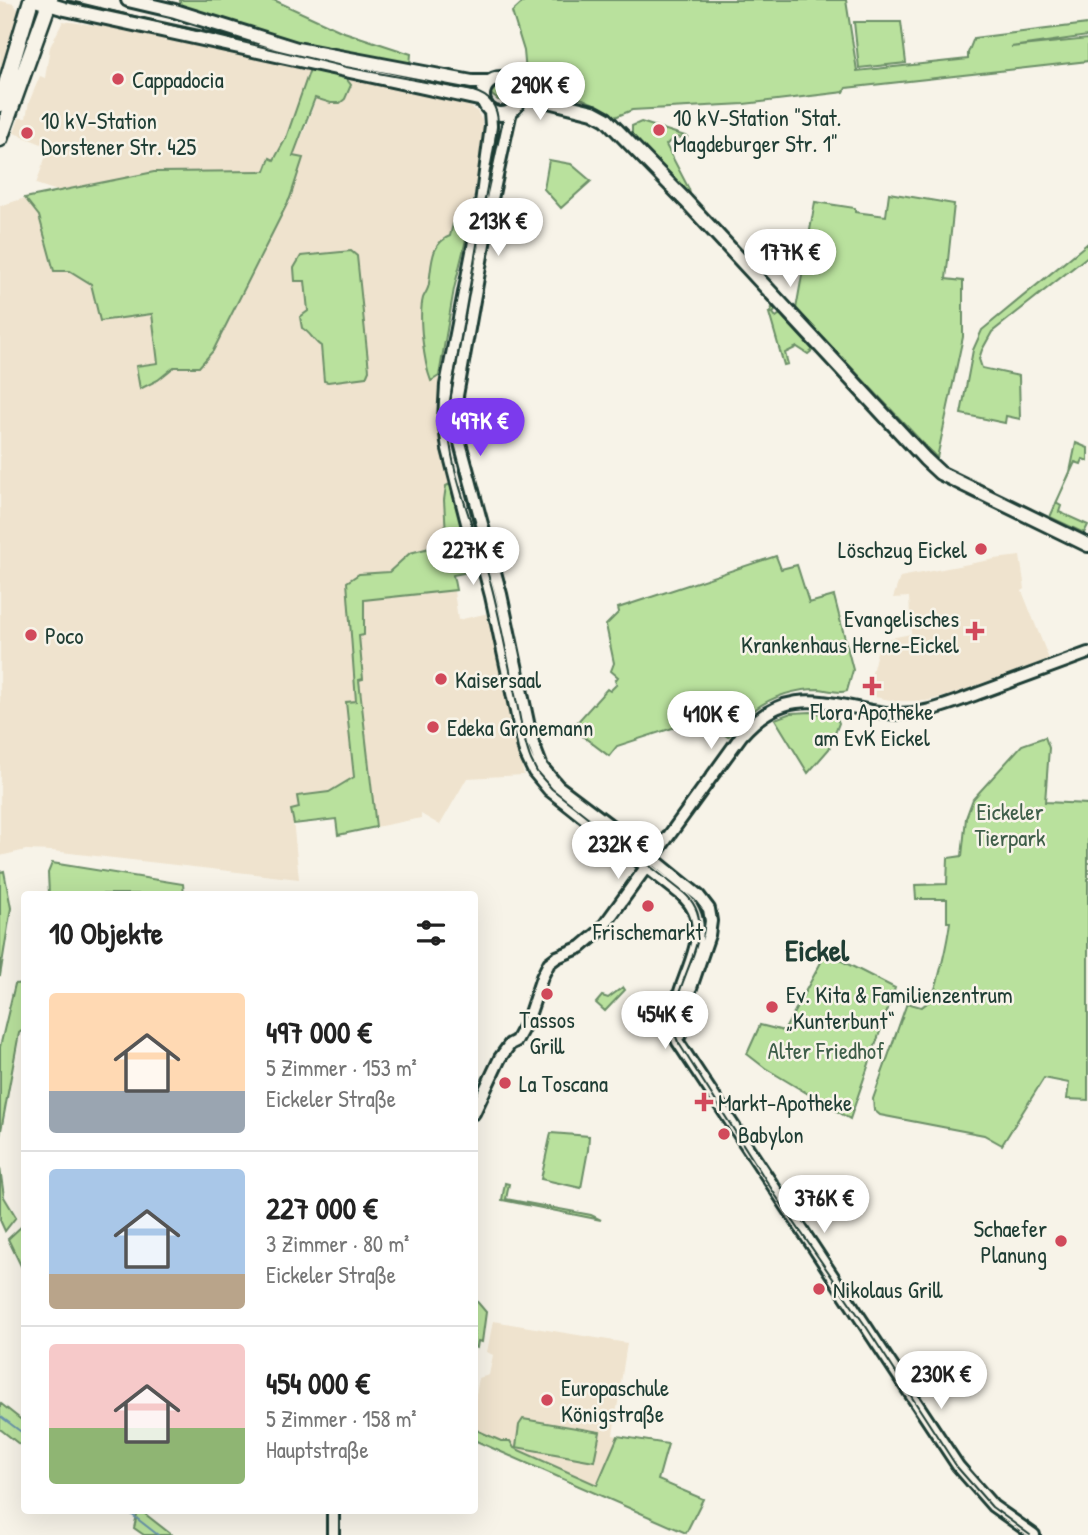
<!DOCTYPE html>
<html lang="de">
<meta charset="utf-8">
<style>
:root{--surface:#fff;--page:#f2f2f2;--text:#222;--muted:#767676;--line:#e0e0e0;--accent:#7c3aed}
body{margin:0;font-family:"Patrick Hand",sans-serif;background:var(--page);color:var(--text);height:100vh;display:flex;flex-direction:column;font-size:26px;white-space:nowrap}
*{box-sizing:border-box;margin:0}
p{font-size:23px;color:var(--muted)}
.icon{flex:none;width:38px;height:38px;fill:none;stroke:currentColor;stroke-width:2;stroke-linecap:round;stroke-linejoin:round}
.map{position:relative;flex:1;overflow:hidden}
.side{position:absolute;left:21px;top:891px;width:457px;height:623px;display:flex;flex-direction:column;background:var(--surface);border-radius:7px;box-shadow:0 7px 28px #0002}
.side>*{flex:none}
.price{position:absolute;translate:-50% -60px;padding:0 16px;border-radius:24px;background:#fff;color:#222;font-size:23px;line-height:46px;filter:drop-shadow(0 2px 4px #0008)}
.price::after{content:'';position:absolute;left:50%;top:42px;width:21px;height:16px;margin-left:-10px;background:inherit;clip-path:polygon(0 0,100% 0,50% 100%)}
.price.active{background:var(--accent);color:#fff}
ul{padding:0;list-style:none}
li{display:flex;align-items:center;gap:21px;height:175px;padding:0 28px}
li+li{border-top:2px solid var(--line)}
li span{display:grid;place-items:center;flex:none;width:196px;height:140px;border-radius:7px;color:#555}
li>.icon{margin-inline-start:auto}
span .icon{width:84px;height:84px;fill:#fffc;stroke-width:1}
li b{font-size:30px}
h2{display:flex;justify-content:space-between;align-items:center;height:84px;padding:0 28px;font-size:30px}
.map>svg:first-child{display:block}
.built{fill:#efe3ce}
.green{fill:#b9e19d;stroke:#6c8f68;stroke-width:2}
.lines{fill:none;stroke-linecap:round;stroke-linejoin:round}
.stream{stroke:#6a96ab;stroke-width:2}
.tertiary-casing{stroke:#1f3d34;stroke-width:16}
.secondary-casing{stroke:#1f3d34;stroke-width:18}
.primary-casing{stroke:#1f3d34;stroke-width:19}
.tertiary{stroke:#f7f3e8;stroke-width:10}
.secondary{stroke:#f7f3e8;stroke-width:12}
.primary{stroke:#f7f3e8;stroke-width:14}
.tram{stroke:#1f3d34;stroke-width:2}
.poi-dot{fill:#d1495b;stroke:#f7f3e8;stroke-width:2.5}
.labels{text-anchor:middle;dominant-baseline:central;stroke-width:5;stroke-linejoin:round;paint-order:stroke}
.poi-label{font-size:23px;fill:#1f3d34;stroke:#f7f3e8;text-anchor:start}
.park-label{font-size:23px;fill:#3e5e49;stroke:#f7f3e8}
.district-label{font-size:30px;font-weight:bold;fill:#1f3d34;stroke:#f7f3e8}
</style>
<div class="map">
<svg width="1088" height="1535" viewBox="0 0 1088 1535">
<rect width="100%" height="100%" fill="#f7f3e8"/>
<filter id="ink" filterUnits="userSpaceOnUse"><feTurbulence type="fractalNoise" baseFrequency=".0143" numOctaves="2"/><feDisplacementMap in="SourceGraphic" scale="14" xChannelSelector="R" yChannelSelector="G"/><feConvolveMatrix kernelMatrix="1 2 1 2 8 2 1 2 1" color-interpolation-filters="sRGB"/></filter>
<g filter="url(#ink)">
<path class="built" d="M0,1L14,4L19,11L21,28L0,89Z
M63,21L124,29L310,69L294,119L280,150L274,160L270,158L265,171L154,172L57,191L36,184L49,147L14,133L19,118H26L29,102L40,76L45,78L50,47Z
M344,76L461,101L477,111L482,121L483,133L469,227L453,224L450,236L432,262L429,287L423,297V338L433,381L439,376L437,421L450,484L446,486L444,500L446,533L450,537L445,544L439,547L410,553L389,572L359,574L347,582L356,702L346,703L354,778L329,792L300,796L299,809L292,810L299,879L52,851L26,850L0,856V206L25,198L39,216L54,271H70L91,284L152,314L158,364V380L174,367H199L298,158L292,157L306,127L316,98L331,103L343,101L351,85Z
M1020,556L1025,589L1022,591L1049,659L947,696L926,701H895L870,696L868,689L880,640L911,634L909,597L893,598L900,577L995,559Z
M454,591L458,620L489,613L524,775L467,778L440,825L421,814V818L376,827L359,680L363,679L359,635H364V599Z
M493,1321L627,1343L613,1435L618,1436L597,1485L514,1448L510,1441H501L474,1429V1404L479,1378L489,1375L493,1355L487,1352Z"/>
<path class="green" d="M180,0H274L341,31L411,54L410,65L322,50L181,8Z
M525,0H846L857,71L968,59V53L974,38L1088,24V36L1011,47L1088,39V61L846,88L844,92L744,104L632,110L615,117L601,107L583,99L532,89L527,86L525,78L548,86L551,82L526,73L524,51L512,12Z
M854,22H901L906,63L859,68Z
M310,69L344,76L351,85L345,99L340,103H331L315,98L293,156L303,158L290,198L213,351L199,367H174L158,380L140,389L136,366L158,363L152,314L100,321L91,284L70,271H54L39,216L25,198L154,172L265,171L270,158L274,160L286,138Z
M500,83L513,90L515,101L498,100L487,91L495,84Z
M641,122L688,137L673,138L666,145L689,189L690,194L632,136V126Z
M549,160L571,164L591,181L561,208L544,189Z
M889,193L954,204L946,279L963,281V337L937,458L796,309L815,202L855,208V212L886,216Z
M453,224L469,227L454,289L439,376L431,381C424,363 418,317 423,298C425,293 429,289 429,283C432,266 430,243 450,236Z
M1088,243V256L992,332L982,350L979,359L982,368L1019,376L1020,419L1006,416L1005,423L961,414L973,350L982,330Z
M351,251L357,256L369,370L366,377L328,382L324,381L321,346C313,341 311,333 302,328L300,317L308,311L305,281H295L294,268L301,256Z
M772,307L776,310L773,313L776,317L780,314L813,350L808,354L797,347L785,353L788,364L784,365L769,313H771Z
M1076,443L1088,448V461L1083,459L1081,464L1075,462L1056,503L1061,506L1059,512L1088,525L1084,533L1050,517L1070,472Z
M450,484L467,544L459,546L463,562L471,561L474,571L453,575L456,590L364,600V635L359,636L363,679L359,680L376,827L338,835L336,819L294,824L291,810L299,808L297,796L329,792L354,777L346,702L356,701L347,582L359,574L389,572L410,553L445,544L450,537L446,534L444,500L446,486Z
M776,556L781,569L797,565L809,603L834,596L853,670L847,691C839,694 829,690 819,689C794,689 770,697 750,713L744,708L742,720L728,737L700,719L617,746L609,756L572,728L607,689L610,691L617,684L615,681L618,677L611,671L614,663L606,625L619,612L618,608Z
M811,712L836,716L839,723L829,749L808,773L775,719L791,713Z
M1045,737L1049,748L1045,802L1088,804V1100L1067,1099L1069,1083L1044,1078L1002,1145L984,1135L880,1115L874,1110L873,1099L907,1003L921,1007C922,1007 930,1001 930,1000C938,988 948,938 950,922H947V899H916L915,885L947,884L948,858L962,856L966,818L973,799L1022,745Z
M52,863L183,884L184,894H49L48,873Z
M4,871L11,908L0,976V872Z
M826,953L895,988L850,1119L765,1068L747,1054L760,1025L784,1031Z
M24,983V1029L19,1033L0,1136V1047L15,984Z
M623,987L625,990L605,1011L596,1003L602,996L608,998Z
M551,1133L589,1136L588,1150L581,1188L541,1179Z
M0,1168L4,1197L16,1217L5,1231L0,1220Z
M505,1183L509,1184L506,1199L591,1215L601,1220L502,1200Z
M24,1224V1272L8,1239Z
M474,1298L486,1312L482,1342L478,1341L477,1348L474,1347Z
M0,1403L24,1422V1448L0,1429Z
M523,1419L600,1432L594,1461L516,1447L519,1425Z
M474,1429L501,1441H510L514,1448L597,1485L618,1436L668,1444L658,1480L703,1499L686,1533L474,1440Z
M138,1510H140L172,1535H144L134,1528Z"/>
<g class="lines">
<path class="stream" d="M0,1416L24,1434
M126,1510L158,1535"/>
<g class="tertiary-casing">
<path id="tertiary" d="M490,111L491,126L480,211L446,385L444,419L448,449L467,523L482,562L491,596L525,753L534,772L549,790L682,895C728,937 657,993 678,1042L958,1466L993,1506L1034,1535
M511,111L492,199L457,396L456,416L459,439L501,594L532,741L542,767L558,786L640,848L699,896L709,909L711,921L709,935L681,1017L680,1035
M474,1113L500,1058L510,1044L516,1041L528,1019L542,977L549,963L557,957L581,947L600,931L741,736C800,667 853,724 921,712C942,708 963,699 982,692C1018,679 1053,666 1088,653
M333,1535V1510"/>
</g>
<g class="secondary-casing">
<path id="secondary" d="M35,0L65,9L483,100
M128,0L175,11L297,49L472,82H489
M483 96a18 18 0 1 1 36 0a18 18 0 1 1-36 0Z
M519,92L532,97L593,112L606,119L686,201L925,459L940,473L1088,545"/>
</g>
<g class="primary-casing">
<path id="primary" d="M0,104L31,0
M0,139L50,0"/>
</g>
<use href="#tertiary" class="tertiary"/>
<use href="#secondary" class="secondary"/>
<use href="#primary" class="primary"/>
<path class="tram" d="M67,0L346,67L473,91C490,96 498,106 498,124L449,406C443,465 479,535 493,592C503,632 510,673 519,713C522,729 525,745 531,760L537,772L552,789L684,893C730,933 656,992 678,1042L776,1196L867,1328L957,1467L992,1507L1030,1535"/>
</g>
</g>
<g class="poi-dot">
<circle cx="118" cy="79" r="7"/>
<circle cx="659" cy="130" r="7"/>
<circle cx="27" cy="133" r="7"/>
<circle cx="981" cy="549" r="7"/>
<path d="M971.5 620.5h7v7h7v7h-7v7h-7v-7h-7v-7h7z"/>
<circle cx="31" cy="635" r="7"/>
<circle cx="441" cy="679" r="7"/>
<path d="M868.5 675.5h7v7h7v7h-7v7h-7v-7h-7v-7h7z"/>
<circle cx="433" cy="727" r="7"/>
<circle cx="648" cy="906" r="7"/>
<circle cx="547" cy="994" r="7"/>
<circle cx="772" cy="1007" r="7"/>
<circle cx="505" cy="1083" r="7"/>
<path d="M700.5 1091.5h7v7h7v7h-7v7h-7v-7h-7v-7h7z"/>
<circle cx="724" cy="1134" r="7"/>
<circle cx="1061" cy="1241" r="7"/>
<circle cx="819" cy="1289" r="7"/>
<circle cx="547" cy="1400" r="7"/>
</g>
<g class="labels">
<g class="poi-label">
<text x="132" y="79">Cappadocia</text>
<text x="673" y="117">10 kV-Station "Stat.<tspan x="673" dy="26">Magdeburger Str. 1"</tspan></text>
<text x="41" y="120">10 kV-Station<tspan x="41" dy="26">Dorstener Str. 425</tspan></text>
<text x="967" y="549" text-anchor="end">Löschzug Eickel</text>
<text x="959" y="618" text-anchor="end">Evangelisches<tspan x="959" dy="26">Krankenhaus Herne-Eickel</tspan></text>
<text x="45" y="635">Poco</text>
<text x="455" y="679">Kaisersaal</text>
<text x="872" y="711" text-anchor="middle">Flora Apotheke<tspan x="872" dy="26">am EvK Eickel</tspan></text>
<text x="447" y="727">Edeka Gronemann</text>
<text x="648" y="931" text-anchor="middle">Frischemarkt</text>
<text x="786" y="994">Ev. Kita &amp; Familienzentrum<tspan x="786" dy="26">„Kunterbunt“</tspan></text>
<text x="547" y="1019" text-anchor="middle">Tassos<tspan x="547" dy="26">Grill</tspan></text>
<text x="519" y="1083">La Toscana</text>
<text x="718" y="1102">Markt-Apotheke</text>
<text x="738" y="1134">Babylon</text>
<text x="1047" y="1228" text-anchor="end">Schaefer<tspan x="1047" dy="26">Planung</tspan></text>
<text x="833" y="1289">Nikolaus Grill</text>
<text x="561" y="1387">Europaschule<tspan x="561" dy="26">Königstraße</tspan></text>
</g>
<g class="park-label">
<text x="1010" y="811">Eickeler<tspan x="1010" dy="26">Tierpark</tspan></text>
<text x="826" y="1050">Alter Friedhof</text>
</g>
<g class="district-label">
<text x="817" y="950">Eickel</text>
</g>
</g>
</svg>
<b class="price" style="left:540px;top:122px">290K €</b>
<b class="price" style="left:498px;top:258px">213K €</b>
<b class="price" style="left:790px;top:289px">177K €</b>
<b class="price active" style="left:480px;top:458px">497K €</b>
<b class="price" style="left:473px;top:587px">227K €</b>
<b class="price" style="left:711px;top:751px">410K €</b>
<b class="price" style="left:618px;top:881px">232K €</b>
<b class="price" style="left:665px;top:1051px">454K €</b>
<b class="price" style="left:824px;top:1235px">376K €</b>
<b class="price" style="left:941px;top:1411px">230K €</b>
<section class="side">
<h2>10 Objekte<svg class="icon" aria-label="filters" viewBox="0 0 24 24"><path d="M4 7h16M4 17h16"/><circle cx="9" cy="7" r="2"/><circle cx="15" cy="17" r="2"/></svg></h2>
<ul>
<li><span style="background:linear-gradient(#ffd9b3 70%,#9aa5b1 0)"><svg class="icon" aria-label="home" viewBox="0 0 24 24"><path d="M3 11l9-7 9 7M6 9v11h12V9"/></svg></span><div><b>497 000 €</b><p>5 Zimmer · 153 m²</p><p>Eickeler Straße</p></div></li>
<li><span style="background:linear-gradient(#a9c7e8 75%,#b9a48a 0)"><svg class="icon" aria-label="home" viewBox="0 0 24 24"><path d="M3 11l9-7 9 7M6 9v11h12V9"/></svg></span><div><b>227 000 €</b><p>3 Zimmer · 80 m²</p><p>Eickeler Straße</p></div></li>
<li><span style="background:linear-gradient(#f6c9c9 60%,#8fb573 0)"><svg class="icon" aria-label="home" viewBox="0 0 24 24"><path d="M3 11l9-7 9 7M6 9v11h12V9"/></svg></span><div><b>454 000 €</b><p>5 Zimmer · 158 m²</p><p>Hauptstraße</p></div></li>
</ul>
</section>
</div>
